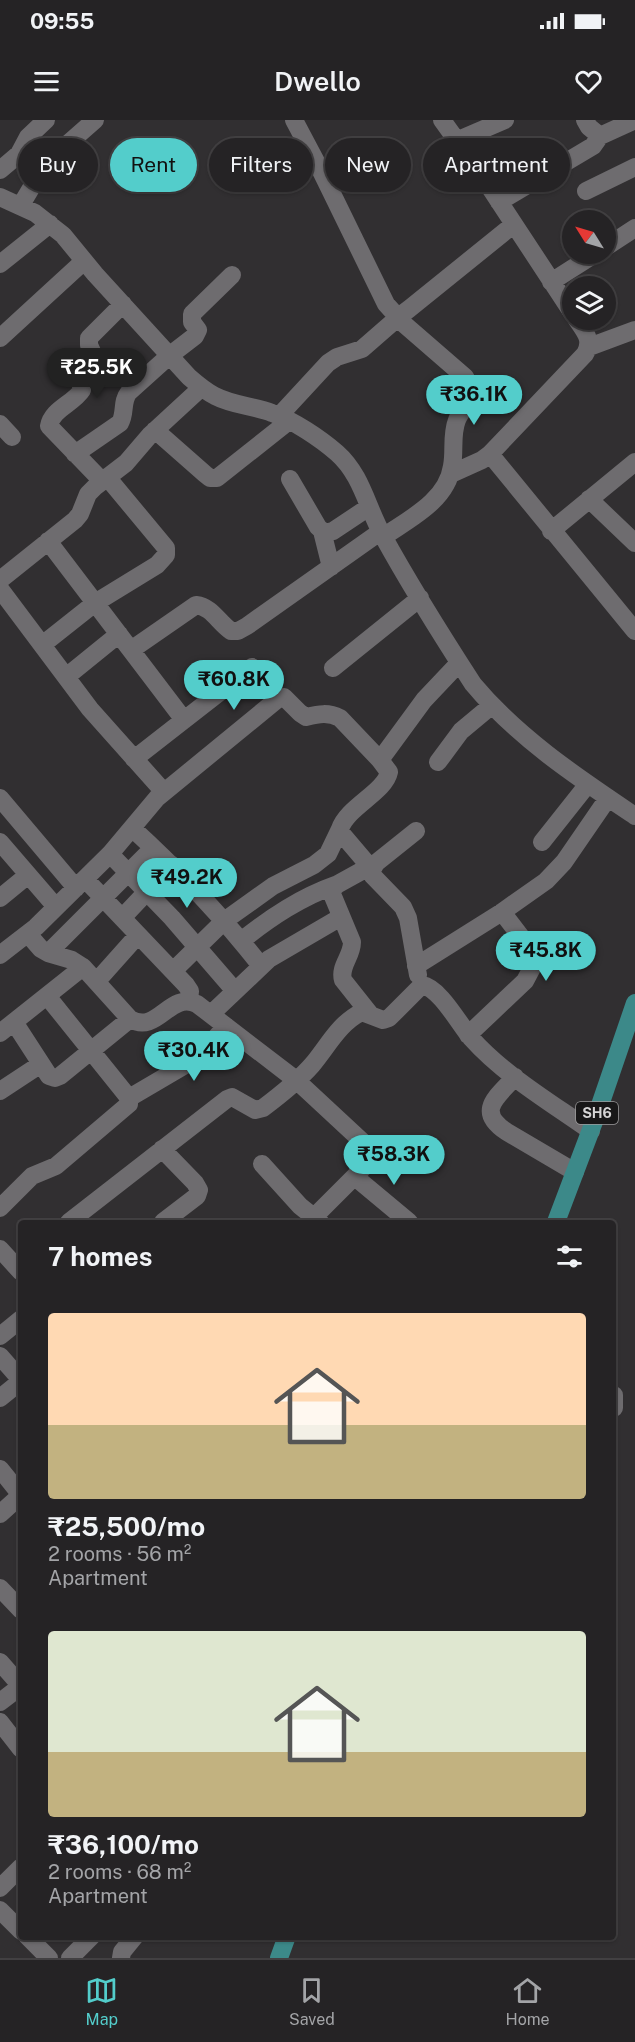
<!DOCTYPE html>
<meta charset="utf-8">
<style>
:root{--surface:#252325;--page:#2d2b2d;--text:#f1f3f6;--muted:#a3a4a7;--line:#424042;--accent:#53cdcb}
body{margin:0;font-family:"Public Sans",sans-serif;background:var(--page);color:var(--text);height:100vh;display:flex;flex-direction:column;font-size:22px;white-space:nowrap}
*{box-sizing:border-box;margin:0}
p{font-size:20px;color:var(--muted)}
.icon{flex:none;width:33px;height:33px;fill:none;stroke:currentColor;stroke-width:2;stroke-linecap:round;stroke-linejoin:round}
.map{position:relative;flex:1;overflow:hidden}
.panel{position:absolute;left:18px;top:1100px;width:598px;height:720px;display:flex;flex-direction:column;background:var(--surface);border-radius:6px;box-shadow:0 2px 4px #0004,0 0 0 2px var(--line)}
.panel>*{flex:none}
.guide{position:absolute;left:18px;top:18px;width:600px;height:54px;display:flex;gap:12px}
.needle{width:39px;rotate:307deg}
.fabs{position:absolute;left:562px;top:90px;display:grid;gap:12px}
.fabs a{display:grid;place-items:center;width:54px;height:54px;border-radius:50%;background:var(--surface);box-shadow:0 2px 4px #0004,0 0 0 2px var(--line);font-size:30px}
.price{position:absolute;translate:-50% -51px;padding:0 14px;border-radius:21px;background:var(--accent);color:#111;font-size:20px;line-height:39px;filter:drop-shadow(0 2px 3px #0008)}
.price::after{content:'';position:absolute;left:50%;top:36px;width:18px;height:14px;margin-left:-9px;background:inherit;clip-path:polygon(0 0,100% 0,50% 100%)}
.price.current{background:#222;color:#fff}
ul{padding:0;list-style:none}
li{display:grid;align-content:center;gap:12px;height:318px;padding:0 30px}
li span{display:grid;place-items:center;height:186px;border-radius:6px;color:#555}
li>.icon{margin-inline-start:auto}
span .icon{width:108px;height:108px;fill:#fffc;stroke-width:1}
li b{font-size:26px}
h2{display:flex;justify-content:space-between;align-items:center;height:72px;padding:0 30px;font-size:26px}
.tag{padding:0 21px;border-radius:27px;background:var(--surface);box-shadow:0 2px 4px #0004,0 0 0 2px var(--line);font-size:21px;line-height:54px}
.tag.current{background:var(--accent);color:#111}
.status{display:flex;justify-content:space-between;align-items:center;height:42px;padding:0 30px;background:var(--surface);direction:ltr}
.status svg{height:16px;fill:currentColor}
header{display:flex;justify-content:space-between;align-items:center;height:78px;padding:0 30px;background:var(--surface);font-size:27px;font-weight:600}
.tab-bar{display:flex;justify-content:space-around;align-items:center;height:84px;border-top:2px solid var(--line);background:var(--surface);font-size:16px;color:var(--muted)}
.tab-bar a{display:grid;justify-items:center;gap:3px}
.tab-bar .current{color:var(--accent)}
.map>svg:first-child{display:block}
.lines{fill:none;stroke-linecap:round;stroke-linejoin:round}
.minor{stroke:#6e6c6f;stroke-width:18}
.major{stroke:#3c8989;stroke-width:18}
.labels{text-anchor:middle;dominant-baseline:central;stroke-width:6;stroke-linejoin:round;paint-order:stroke}
.shield{fill:#181718;stroke:#9d9c9d;stroke-width:1.5}
.shield-label{font-size:14px;font-weight:bold;fill:#d6d5d6}
</style>
<div class="status"><b>09:55</b><svg viewBox="0 0 49 12"><path d="M0 12V9h3v3zM5 12V6h3v6zM10 12V3h3v9zM15 12V0h3v12zM26 1h20v11H26zM47 4h2v5h-2z"/></svg></div>
<header><svg class="icon" aria-label="menu" viewBox="0 0 24 24"><path d="M4 6h16M4 12h16M4 18h16"/></svg>Dwello<svg class="icon" aria-label="heart" viewBox="0 0 24 24"><path d="M12 20l-8-8c-3-5 5-10 8-4 3-6 11-1 8 4z"/></svg></header>
<div class="map">
<svg width="635" height="1838" viewBox="0 0 635 1838">
<rect width="100%" height="100%" fill="#312f31"/>
<g class="lines">
<path class="minor" d="M294,0L322,53L386,184L395,194L401,195L409,189L513,105
M442,0L485,60L573,194
M585,0L589,7L600,16L635,0
M456,21L505,0
M0,50L19,34L28,17L46,0
M586,71L635,47
M0,77L35,93L63,115L95,154L189,257C197,264 205,271 215,276C232,285 253,286 272,293C293,300 321,319 337,333C362,355 367,388 383,416C411,467 442,516 473,564C518,618 577,657 635,696
M499,82L593,26L600,16
M21,85L46,43L95,0
M606,127L635,108
M0,144L50,104
M551,162L595,134
M0,218L84,141
M589,227L635,210
M279,296L328,243L337,237L362,229L401,195
M0,304L12,317
M155,310L205,354L210,358H217L289,301
M75,334L120,303C126,293 121,282 129,272L169,236L195,216L198,210L192,202V194L232,155
M490,334L635,511
M451,354L482,340L490,334L585,234C593,220 585,212 577,200
M290,359L318,407C323,412 326,413 333,411L369,387
M102,361L49,306C52,289 73,284 82,270C81,267 80,263 80,259C79,251 91,244 94,236L89,225V218L123,184
M589,379L635,423
M322,411L331,447
M551,411L635,342
M383,417C409,399 447,381 452,346C455,331 451,315 457,300C461,290 470,283 473,272L465,257L397,198
M48,421L184,600
M0,460L75,400L80,394L88,374L96,366L126,343L150,315L201,268
M0,469L90,589L164,672
M42,525L95,483L157,445L166,435V428L107,357
M131,530L196,485C212,487 218,502 231,511H238L247,506L380,412
M333,548L420,478
M66,557L119,514
M134,639L252,547
M380,640L424,580L459,543
M438,642L461,611L491,586
M0,678L76,768
M132,708C179,751 222,796 261,846
M416,711L376,743L372,750V755L403,787L408,798L418,855
M0,722L56,787
M542,722L588,664
M110,734L172,798L235,871
M85,759L186,865L190,871L189,881
M0,778L28,755
M122,798L172,745
M28,814L41,829L48,833L72,840L83,847L130,899C158,915 169,871 197,884L296,960L366,1025L370,1033L369,1042L313,1098
M241,821C271,797 301,777 338,764
M48,833L153,728
M0,835L36,807L110,734L157,678L279,578L284,577L300,593L306,597C319,594 328,592 340,598L380,640L389,652C385,672 347,687 340,709L342,714L370,747
M416,846L502,792L546,761L564,742L608,678
M173,851L224,801L273,766L314,745L328,734L340,709
M97,861L138,815
M211,894L269,839L341,797
M370,894L343,860C339,846 352,837 352,822L332,774V769L338,764L376,743
M14,902L49,956L55,958L60,956L130,899
M0,913L83,847
M468,915L525,861L534,844L533,835L528,826L502,792
M515,957C497,977 475,991 507,1012L575,1052
M0,971L41,944
M129,978L192,941L206,929L226,906
M162,1029L195,1063L199,1070L197,1076L163,1102
M262,1044L300,1086L320,1102
M355,1057L409,1102
M0,1088L32,1056L56,1046L129,984V978L47,876
M69,1102L227,979L232,977L255,990L263,988C279,976 298,961 312,945C328,926 339,903 362,892L383,900L389,898L422,865C440,868 459,904 471,918C504,955 550,982 591,1011
M0,1129L21,1152
M0,1216L21,1199
M0,1236L21,1260
M614,1275V1288
M0,1278L21,1261
M0,1349L21,1375
M0,1394L21,1375
M0,1468L21,1490
M0,1542L21,1566
M0,1582L21,1566
M0,1602L21,1629
M0,1768L21,1747
M0,1790L21,1811
M27,1816L49,1838
M70,1838L92,1816
M121,1838L122,1832L135,1816"/>
<path class="major" d="M556,1102L598,991L635,883
M279,1838L287,1816"/>
</g>
<g class="labels">
<rect class="shield" x="576" y="982" width="42" height="22" rx="4.5"/>
<g class="shield-label">
<text x="597" y="993">SH6</text>
</g>
</g>
</svg>
<div class="fabs">
<a><svg class="needle" viewBox="-14 -14 28 28"><path d="M0-13l5 13h-10z" fill="#e53935"/><path d="M0 13l5-13h-10z" fill="#a3a4a7"/></svg></a>
<a><svg class="icon" aria-label="layers" viewBox="0 0 24 24"><path d="M12 4l9 5-9 5-9-5zM3 14l9 5 9-5"/></svg></a>
</div>
<b class="price current" style="left:97px;top:279px">₹25.5K</b>
<b class="price" style="left:474px;top:306px">₹36.1K</b>
<b class="price" style="left:234px;top:591px">₹60.8K</b>
<b class="price" style="left:187px;top:789px">₹49.2K</b>
<b class="price" style="left:546px;top:862px">₹45.8K</b>
<b class="price" style="left:194px;top:962px">₹30.4K</b>
<b class="price" style="left:394px;top:1066px">₹58.3K</b>
<div class="guide">
<a class="tag">Buy</a>
<a class="tag current">Rent</a>
<a class="tag">Filters</a>
<a class="tag">New</a>
<a class="tag">Apartment</a>
</div>
<section class="panel">
<h2>7 homes<svg class="icon" aria-label="filters" viewBox="0 0 24 24"><path d="M4 7h16M4 17h16"/><circle cx="9" cy="7" r="2"/><circle cx="15" cy="17" r="2"/></svg></h2>
<ul>
<li><span style="background:linear-gradient(#ffd9b3 60%,#c2b280 0)"><svg class="icon" aria-label="home" viewBox="0 0 24 24"><path d="M3 11l9-7 9 7M6 9v11h12V9"/></svg></span><div><b>₹25,500/mo</b><p>2 rooms · 56 m²</p><p>Apartment</p></div></li>
<li><span style="background:linear-gradient(#dfe7d0 65%,#c2b280 0)"><svg class="icon" aria-label="home" viewBox="0 0 24 24"><path d="M3 11l9-7 9 7M6 9v11h12V9"/></svg></span><div><b>₹36,100/mo</b><p>2 rooms · 68 m²</p><p>Apartment</p></div></li>
</ul>
</section>
</div>
<nav class="tab-bar">
<a class="current"><svg class="icon" aria-label="map" viewBox="0 0 24 24"><path d="M3 6l6-2 6 2 6-2v14l-6 2-6-2-6 2zM9 4v14M15 6v14"/></svg>Map</a>
<a><svg class="icon" aria-label="saved" viewBox="0 0 24 24"><path d="M7 4h10v16l-5-4-5 4z"/></svg>Saved</a>
<a><svg class="icon" aria-label="home" viewBox="0 0 24 24"><path d="M3 11l9-7 9 7M6 9v11h12V9"/></svg>Home</a>
</nav>
